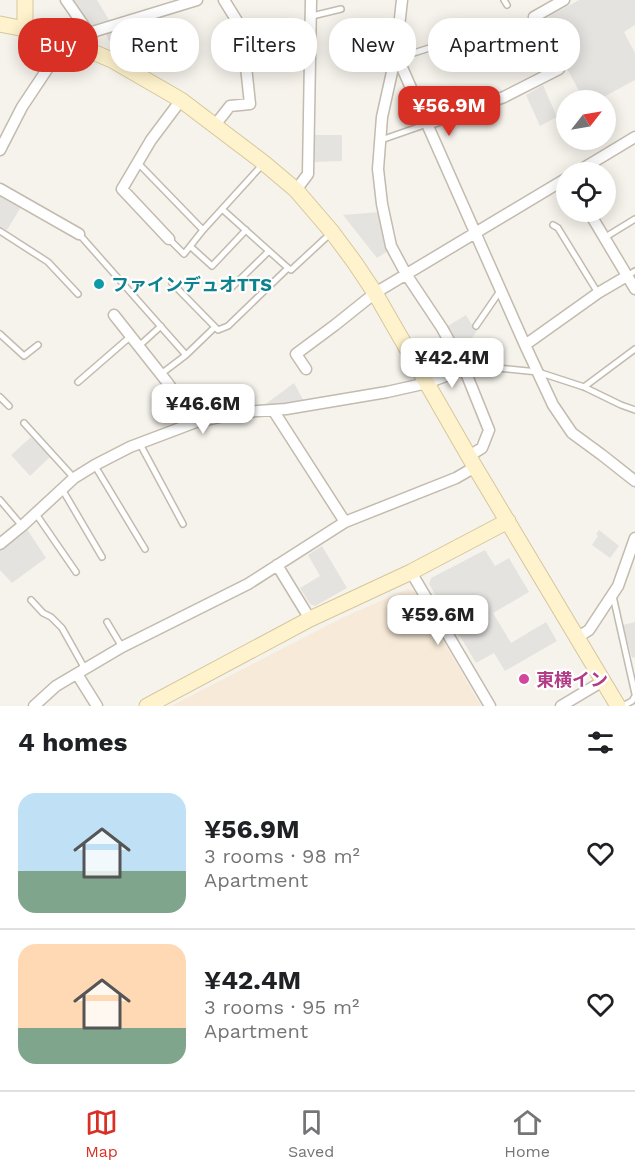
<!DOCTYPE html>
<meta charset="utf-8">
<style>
:root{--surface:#fff;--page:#f2f2f2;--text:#202124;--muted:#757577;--line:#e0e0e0;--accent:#d93025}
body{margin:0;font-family:"Work Sans","Noto Sans JP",sans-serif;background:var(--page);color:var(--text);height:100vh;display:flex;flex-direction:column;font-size:22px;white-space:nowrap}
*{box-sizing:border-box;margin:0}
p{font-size:20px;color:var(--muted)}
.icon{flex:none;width:33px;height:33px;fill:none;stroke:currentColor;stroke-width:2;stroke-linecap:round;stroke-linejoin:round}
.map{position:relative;height:706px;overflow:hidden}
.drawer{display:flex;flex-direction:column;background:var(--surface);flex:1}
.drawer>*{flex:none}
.banner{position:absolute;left:18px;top:18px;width:600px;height:54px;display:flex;gap:12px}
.needle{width:39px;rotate:59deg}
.tools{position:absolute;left:556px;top:90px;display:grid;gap:12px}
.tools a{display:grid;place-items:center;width:60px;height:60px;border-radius:50%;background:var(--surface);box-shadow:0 3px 15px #0003;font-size:30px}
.price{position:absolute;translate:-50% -51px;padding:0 14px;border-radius:12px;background:#fff;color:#222;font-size:20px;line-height:39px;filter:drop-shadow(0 2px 3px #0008)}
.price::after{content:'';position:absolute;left:50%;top:36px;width:18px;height:14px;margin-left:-9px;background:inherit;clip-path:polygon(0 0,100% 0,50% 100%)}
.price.current{background:var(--accent);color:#fff}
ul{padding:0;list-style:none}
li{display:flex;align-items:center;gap:18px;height:150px;padding:0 18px}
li+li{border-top:2px solid var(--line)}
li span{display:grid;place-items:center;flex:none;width:168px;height:120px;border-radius:18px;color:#555}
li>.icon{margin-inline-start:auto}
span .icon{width:72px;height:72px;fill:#fffc;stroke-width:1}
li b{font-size:26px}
h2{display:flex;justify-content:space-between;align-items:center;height:72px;padding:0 18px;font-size:26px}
.chip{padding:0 21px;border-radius:24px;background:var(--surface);box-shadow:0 3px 15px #0003;font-size:21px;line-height:54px}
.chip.current{background:var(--accent);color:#fff}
.menu{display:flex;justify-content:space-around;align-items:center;height:84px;border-top:2px solid var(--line);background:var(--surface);font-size:16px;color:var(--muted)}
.menu a{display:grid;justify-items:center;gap:3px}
.menu .current{color:var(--accent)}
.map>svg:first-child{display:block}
.commercial{fill:#f7ead8}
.parking{fill:#e5e3e0}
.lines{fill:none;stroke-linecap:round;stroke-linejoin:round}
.lane-casing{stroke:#c2bbae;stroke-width:8}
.street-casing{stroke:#c2bbae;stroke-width:13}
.secondary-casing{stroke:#d6c79b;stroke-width:17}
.lane{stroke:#fff;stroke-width:5}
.street{stroke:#fff;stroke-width:10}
.secondary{stroke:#fff3cd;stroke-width:15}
.culture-dot{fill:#0f9aa8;stroke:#fff;stroke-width:2}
.hotel-dot{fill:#d1479c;stroke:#fff;stroke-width:2}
.labels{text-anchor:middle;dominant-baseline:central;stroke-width:4.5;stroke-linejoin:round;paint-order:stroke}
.culture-label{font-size:18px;font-weight:bold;fill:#0d838f;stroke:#fff;text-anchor:start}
.hotel-label{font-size:18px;font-weight:bold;fill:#b23c85;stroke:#fff;text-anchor:start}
</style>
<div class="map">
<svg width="635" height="706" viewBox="0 0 635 706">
<rect width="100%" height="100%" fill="#f6f3ec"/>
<path class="commercial" d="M408,589L414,591L481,706H171L342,618Z"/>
<path class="parking" d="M72,0H97L111,23L95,27L87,25Z
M579,0H635V25L624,32L635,53V80L598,100H584L541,21Z
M137,24L147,58L108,40L106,32Z
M543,85L557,117L540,126L526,95Z
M312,135H342V161L313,162Z
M0,194L21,207L7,230L0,226Z
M379,212L385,247L388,251L377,258L343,215Z
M466,315L472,325L478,329L461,354L446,327Z
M294,383L305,403L263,406Z
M31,437L50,457L30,476L11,455Z
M27,529L46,558L12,583L0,570V549Z
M599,530L619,546L610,558L592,545L598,536L596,534Z
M322,546L347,588L315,606L310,604L300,588L320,576L308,555Z
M485,550L495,566L509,558L529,592L493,613L511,643L546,622L557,641L505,671L494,653L476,663L429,584L431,578Z
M635,622V657L632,658L623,625Z"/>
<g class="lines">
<g class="lane-casing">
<path id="lane" d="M504,0L507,5
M312,16L341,9
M398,58L445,43
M381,140L427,124
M138,163L203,230L263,164
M222,209L288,268
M553,225L558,228L598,293
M0,231L48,262L78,294
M79,234L186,355
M604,238L635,219
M169,239L184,254L203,230
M191,247L212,266L246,230
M627,276L635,271
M172,283L218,330L228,326L288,268L291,270L331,233
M232,287L269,251
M476,326L500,291
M0,334L24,356L38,345
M139,346L161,326
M464,368L469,365L538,372L584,387L621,405L635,410
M161,374L186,355L215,327
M78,382L131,336
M584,387L635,349
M0,397L9,406
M24,423L74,478
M140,444L183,524
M95,466L145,549
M62,489L102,557
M0,500L22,526
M36,514L76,572
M613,596L635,694
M31,600L43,613L51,617L62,628L85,669
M107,622L122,647
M623,706L632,701L635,696"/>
</g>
<g class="street-casing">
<path id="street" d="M66,0L89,33
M402,0L396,54L382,117L378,169L382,204L391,246L406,274L442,328L464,368L489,430L482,448L469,456
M77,46L89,33L197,0
M396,54L525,345L553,405L572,433L602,455L635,481
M427,124L504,97L559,69L534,17L564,0
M215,125L230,106L250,104L242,29L224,0
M0,150L22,107L66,41
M577,172L635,137
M0,189L79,234
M296,190L308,174L311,0
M589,212L635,289
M169,239L122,189L151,140L181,100
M114,315L167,382L196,422
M525,345L598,293L627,276
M306,369L296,354L335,325L375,293L567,178
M273,410L345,522
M0,544L22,526L74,478L95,465L130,447L196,422L244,412L286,409L387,392L427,383L459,371L464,368
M277,565L310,619
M411,572L490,706
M578,637L589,630L618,586L635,538
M77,674L97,706
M34,706L56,686L122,647L248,584L345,522L456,478L475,467
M561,706L603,681"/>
</g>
<g class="secondary-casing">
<path id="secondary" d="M25,0V29
M0,24L25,29L66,41L112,60L181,100L264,163L296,190L332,232L355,263L375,293L475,467L618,706
M147,706L310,619L411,572L508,521"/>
</g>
<use href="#lane" class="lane"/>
<use href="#street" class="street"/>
<use href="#secondary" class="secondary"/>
</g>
<circle class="culture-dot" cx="99" cy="284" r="6"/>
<circle class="hotel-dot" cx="524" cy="679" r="6"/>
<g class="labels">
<g class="culture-label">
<text x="111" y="284">ファインデュオTTS</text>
</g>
<g class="hotel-label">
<text x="536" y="679">東横イン</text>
</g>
</g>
</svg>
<div class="tools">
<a><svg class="needle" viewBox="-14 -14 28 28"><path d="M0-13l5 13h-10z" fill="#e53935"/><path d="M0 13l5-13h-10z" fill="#757577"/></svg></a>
<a><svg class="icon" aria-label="locate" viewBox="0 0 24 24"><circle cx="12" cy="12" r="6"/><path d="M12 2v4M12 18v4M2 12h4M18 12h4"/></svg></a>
</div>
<b class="price current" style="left:449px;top:137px">¥56.9M</b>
<b class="price" style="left:452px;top:389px">¥42.4M</b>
<b class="price" style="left:203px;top:435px">¥46.6M</b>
<b class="price" style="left:438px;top:646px">¥59.6M</b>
<div class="banner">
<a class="chip current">Buy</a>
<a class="chip">Rent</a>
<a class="chip">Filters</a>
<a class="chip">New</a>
<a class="chip">Apartment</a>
</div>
</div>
<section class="drawer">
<h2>4 homes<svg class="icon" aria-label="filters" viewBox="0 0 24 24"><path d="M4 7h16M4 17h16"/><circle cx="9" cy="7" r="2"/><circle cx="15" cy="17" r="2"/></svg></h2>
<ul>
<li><span style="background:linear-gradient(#bfe0f5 65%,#7fa58c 0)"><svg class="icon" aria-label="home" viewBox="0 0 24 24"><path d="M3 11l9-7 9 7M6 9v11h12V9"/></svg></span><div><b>¥56.9M</b><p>3 rooms · 98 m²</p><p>Apartment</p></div><svg class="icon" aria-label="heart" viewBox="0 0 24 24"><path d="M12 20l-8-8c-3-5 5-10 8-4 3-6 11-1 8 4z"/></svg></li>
<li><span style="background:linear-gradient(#ffd9b3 70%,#7fa58c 0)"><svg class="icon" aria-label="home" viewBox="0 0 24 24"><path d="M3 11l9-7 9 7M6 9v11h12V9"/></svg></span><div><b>¥42.4M</b><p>3 rooms · 95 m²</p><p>Apartment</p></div><svg class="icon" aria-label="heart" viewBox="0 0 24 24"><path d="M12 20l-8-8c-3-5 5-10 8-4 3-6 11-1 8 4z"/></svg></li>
</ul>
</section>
<nav class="menu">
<a class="current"><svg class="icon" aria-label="map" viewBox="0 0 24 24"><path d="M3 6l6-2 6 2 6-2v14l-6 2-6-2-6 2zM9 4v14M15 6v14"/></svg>Map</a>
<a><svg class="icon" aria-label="saved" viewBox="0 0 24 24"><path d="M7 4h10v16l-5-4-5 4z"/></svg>Saved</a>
<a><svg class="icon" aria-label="home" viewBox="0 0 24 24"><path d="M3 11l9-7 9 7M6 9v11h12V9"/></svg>Home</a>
</nav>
